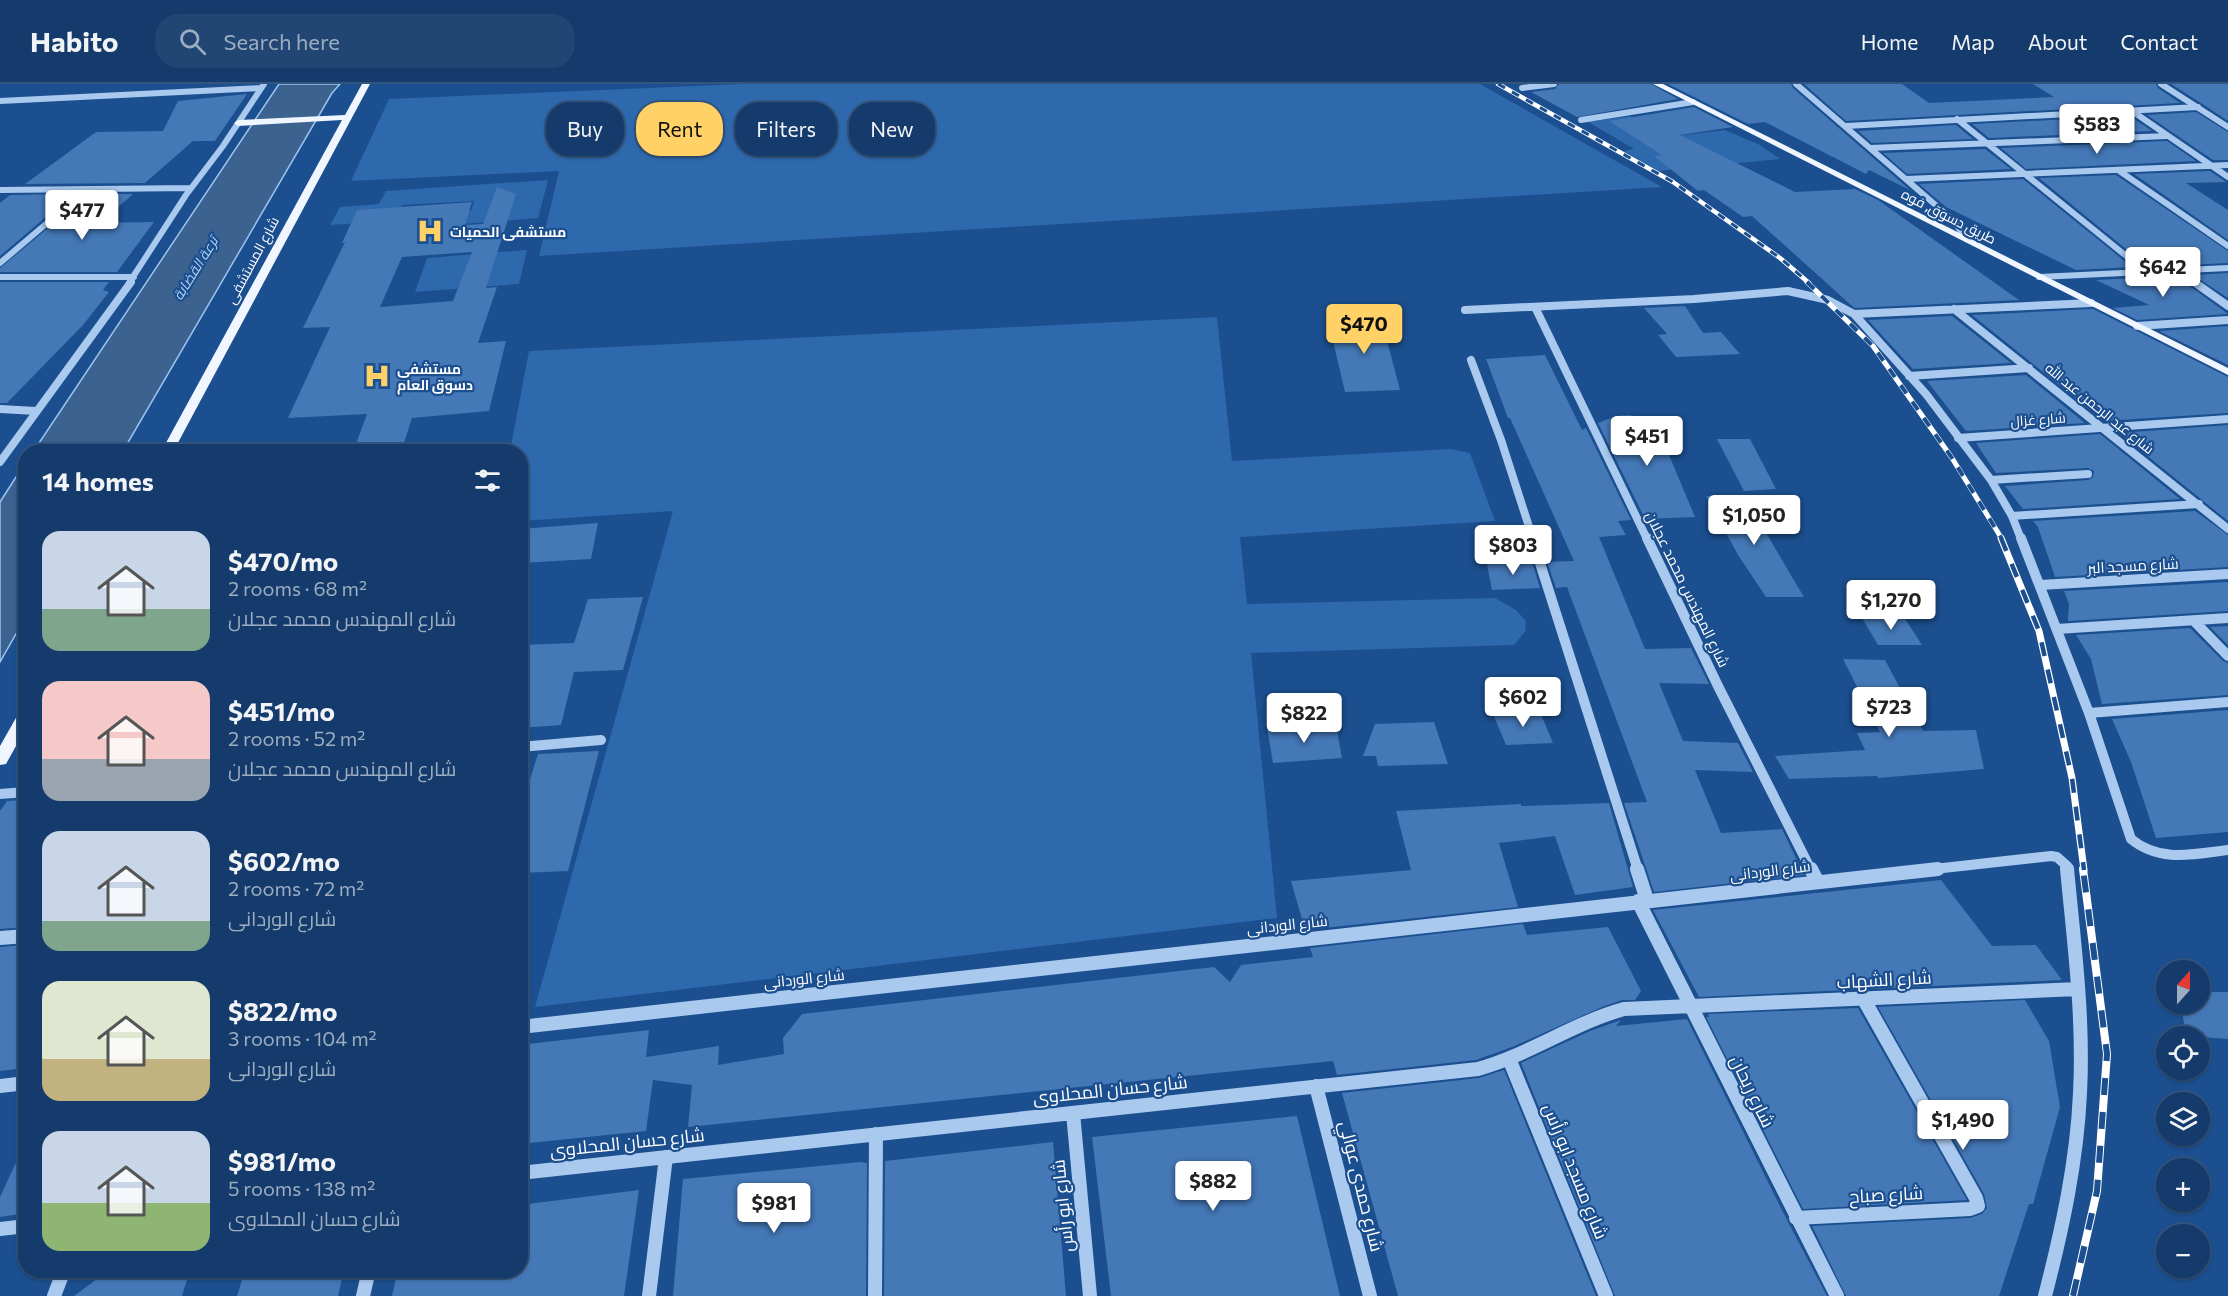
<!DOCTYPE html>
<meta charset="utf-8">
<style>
:root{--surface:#143b6b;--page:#214673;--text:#f1f3f6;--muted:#9dadc1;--line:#33557e;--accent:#ffd166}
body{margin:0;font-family:Commissioner,Cairo,sans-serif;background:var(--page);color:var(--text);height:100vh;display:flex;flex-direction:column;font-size:22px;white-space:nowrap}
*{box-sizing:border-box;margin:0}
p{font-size:20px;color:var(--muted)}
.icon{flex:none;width:33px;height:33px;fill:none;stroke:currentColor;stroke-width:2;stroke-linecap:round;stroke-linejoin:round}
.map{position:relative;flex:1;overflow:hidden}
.details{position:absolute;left:18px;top:360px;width:510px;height:834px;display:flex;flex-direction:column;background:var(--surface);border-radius:24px;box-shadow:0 2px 4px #0004,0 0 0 2px var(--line)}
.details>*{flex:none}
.top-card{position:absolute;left:546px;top:18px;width:570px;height:54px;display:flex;gap:12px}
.needle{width:39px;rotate:21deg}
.tools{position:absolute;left:2156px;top:876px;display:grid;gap:12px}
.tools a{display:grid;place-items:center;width:54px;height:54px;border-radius:50%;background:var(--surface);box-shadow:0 2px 4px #0004,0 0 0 2px var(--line);font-size:30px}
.price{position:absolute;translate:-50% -51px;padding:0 14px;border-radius:6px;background:#fff;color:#222;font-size:20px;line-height:39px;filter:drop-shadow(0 2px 3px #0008)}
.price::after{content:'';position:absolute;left:50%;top:36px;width:18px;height:14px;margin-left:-9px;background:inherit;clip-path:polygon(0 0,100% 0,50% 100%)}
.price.current{background:var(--accent);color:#111}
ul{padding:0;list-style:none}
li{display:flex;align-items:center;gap:18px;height:150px;padding:0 24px}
li span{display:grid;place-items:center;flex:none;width:168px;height:120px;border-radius:18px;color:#555}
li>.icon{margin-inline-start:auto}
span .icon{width:72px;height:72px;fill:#fffc;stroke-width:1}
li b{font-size:26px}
h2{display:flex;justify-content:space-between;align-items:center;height:72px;padding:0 24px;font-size:26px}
.tag{padding:0 21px;border-radius:24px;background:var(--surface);box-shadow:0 2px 4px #0004,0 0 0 2px var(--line);font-size:21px;line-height:54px}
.tag.current{background:var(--accent);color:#111}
header{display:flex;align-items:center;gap:36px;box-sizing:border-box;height:84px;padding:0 30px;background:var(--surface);border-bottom:2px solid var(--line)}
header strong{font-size:28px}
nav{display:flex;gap:33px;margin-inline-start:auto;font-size:21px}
.search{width:420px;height:54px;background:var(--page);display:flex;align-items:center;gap:15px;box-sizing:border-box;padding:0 21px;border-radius:24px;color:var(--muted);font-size:22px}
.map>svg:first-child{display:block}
.green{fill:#2e69ad}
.water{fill:#3c6290;stroke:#9cc4f0;stroke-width:1.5}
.building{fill:#4478b7;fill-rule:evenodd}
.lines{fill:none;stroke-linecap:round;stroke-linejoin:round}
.minor-far3{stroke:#a9c9ee;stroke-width:6}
.minor-far2{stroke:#a9c9ee;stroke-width:8}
.minor-far1{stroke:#a9c9ee;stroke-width:10}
.minor{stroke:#a9c9ee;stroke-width:14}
.major{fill:#f0f6ff;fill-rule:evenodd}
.rail-far3-casing{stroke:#fff;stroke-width:4.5}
.rail-far2-casing{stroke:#fff;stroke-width:5}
.rail-far1-casing{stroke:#fff;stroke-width:7}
.rail-casing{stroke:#fff;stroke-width:8}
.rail-far3{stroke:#1b4f8f;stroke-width:3;stroke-dasharray:8;stroke-linecap:butt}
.rail-far2{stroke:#1b4f8f;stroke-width:4;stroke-dasharray:10;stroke-linecap:butt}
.rail-far1{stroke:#1b4f8f;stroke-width:4.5;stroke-dasharray:14;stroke-linecap:butt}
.rail{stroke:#1b4f8f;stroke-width:6;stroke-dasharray:17;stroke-linecap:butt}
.labels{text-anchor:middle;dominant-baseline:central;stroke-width:4.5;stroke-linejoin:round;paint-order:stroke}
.far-street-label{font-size:14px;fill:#fff;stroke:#1b4f8f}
.far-poi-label{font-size:14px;font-weight:bold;fill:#fff;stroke:#1b4f8f;text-anchor:start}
.far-water-label{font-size:14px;font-style:italic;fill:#b5d3f5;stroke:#1b4f8f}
.street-label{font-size:15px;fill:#fff;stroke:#1b4f8f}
.near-street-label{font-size:18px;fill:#fff;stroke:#1b4f8f}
</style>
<header>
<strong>Habito</strong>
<div class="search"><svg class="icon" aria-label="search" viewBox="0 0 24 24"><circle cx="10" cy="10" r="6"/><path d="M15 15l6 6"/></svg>Search here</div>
<nav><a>Home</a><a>Map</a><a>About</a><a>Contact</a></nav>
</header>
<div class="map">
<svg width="2228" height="1212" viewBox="0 0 2228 1212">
<rect width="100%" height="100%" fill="#1b4f8f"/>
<path class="green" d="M742,0H1480L1662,103L539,172L559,87L351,97L389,15Z
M1630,32L1668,53L1725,46L1760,61L1780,75L1658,87L1624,67L1634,65L1588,38Z
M548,96L538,134L437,142L442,129L471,127L474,117L402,121L397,131L390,137L330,141L340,123L379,120L386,107Z
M527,166L519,200L415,208L427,174Z
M1217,233L1232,377L1451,365L1470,369L1495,437L1240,453L1247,520L1495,514L1516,526L1526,537L1525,548L1514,561L1251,569L1277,834L535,923L673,427L521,437L520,368L510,367L529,267Z"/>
<path class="water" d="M279,0H340L332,9L123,367L33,368Z
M25,379V534L0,578V418Z"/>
<path class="building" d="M1559,0H1651L1678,15L1577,33L1531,8L1555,5Z
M1668,0H1791L1793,4L1910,106L1869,86L1866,90L1765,38L1748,40Z
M1804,0H1902L1929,19L2054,13L2033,0H2156L2158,4L2180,19L1846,37Z
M2171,0H2228V37L2201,19Z
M247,10L215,57H193L145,99L25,100L96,48L163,47L178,17Z
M1694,23L1733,43L1680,51L1795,108L1855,105L1878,116L2019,216L1855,224L1851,221L1752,132L1743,133L1704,106L1698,107L1654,72L1662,71L1609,37Z
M2196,28L2228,48V76H2213L2147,31Z
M2130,32L2152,47L1989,54L1972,40Z
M1956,41L1973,55L1872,59L1858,47Z
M2167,57L2196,77L2026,85L2001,64Z
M1985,65L2011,85L1907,90L1883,69Z
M2210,87L2226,98L2186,99L2228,126V156L2134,90Z
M2116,91L2228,167V179L2148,183L2039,94Z
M2023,95L2132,183L2076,186L1946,123L1919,100Z
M497,103L516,110L486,204L497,203L478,259L506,257L489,327L412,334L401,368H353L367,330L288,334L330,243L303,244L345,158L342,159L357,126L472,118L465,141L483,140ZM472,168L453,217L380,223L402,173Z
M73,110L0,172V119L10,111Z
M89,110H133L100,139L154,138L117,188H0V184Z
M2228,189V214L2193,191Z
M2176,192L2228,230L2137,236L2113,224L2149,221L2096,196Z
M0,198H109L103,206L109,208L83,241L7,319H0Z
M1685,222L1703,249L1721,248L1740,270L1676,273L1658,251L1667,250L1644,224Z
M2093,225L2228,293V329L2104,337L1972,231Z
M1952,232L2011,279L1913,285L1868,236Z
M1381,234L1400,306L1345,308L1328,236Z
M2228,242V281L2159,247Z
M1545,271L1582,346L1586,344L1631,436L1618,437L1626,451L1599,453L1645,565L1691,564L1709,600L1659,599L1683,657L1738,659L1753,688L1695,686L1721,749L1782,745L1804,791L1654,808L1624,719L1647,718L1567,503L1556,504L1547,478L1574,477L1510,334H1508L1486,275Z
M2026,291L2085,339L1966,347L1927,297Z
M1628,331L1654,335L1695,433L1645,435L1598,339L1616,332Z
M2228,341V437L2119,349Z
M2100,350L2180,415L2023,425L2005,402L2088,396L2093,393L2094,387L2088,384L1996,389L1976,359Z
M1717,355H1750L1776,405L1744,407Z
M1744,411L1792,493L1804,513H1766L1738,471L1706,412Z
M2195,427L2228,451V483L2055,493L2038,443L2033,437Z
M598,439L591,475L520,479V445Z
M1532,478L1540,504L1492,506L1487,480Z
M2228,498V527L2068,537V535L2069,520L2064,507Z
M643,513L623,586L574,588L561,641L520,644V561L574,559L588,515Z
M1861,532L1904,533L1922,561H1878Z
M2228,542V561L2210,543Z
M2190,544L2223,577L2228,579V611L2102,620L2091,575L2076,551Z
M1843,575L1885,576L1923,647L1976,646L1984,685L1878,694L1877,692L1789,695L1775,672L1865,666L1857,649L1880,648Z
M2228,626V748L2156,754L2131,678L2112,635Z
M1540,628L1553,659L1506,661L1493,630Z
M1434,638L1448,680L1378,682L1376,672H1363L1375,640Z
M1336,641L1342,674L1273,679L1267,644Z
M599,667L568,787L520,789V727L538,670Z
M26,716V843L0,845V727L7,717Z
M1609,719L1633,803L1575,811L1555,752L1499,759L1518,823L1305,846L1291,797L1411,786L1396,727L1521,720V722Z
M1941,796L1992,862L2036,861L2062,896L1699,913L1653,826Z
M1523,840L1527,851L1608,843L1641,907L1635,916H1622L1602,923L1512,963L1476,976L1337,991L1333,977L688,1043L692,1001L653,996L646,1047L520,1060V961L649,946L646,973L719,962L718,981L784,970L783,954L802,930L1214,883L1230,898L1241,881L1313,873L1310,864Z
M26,861V984L0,987V863Z
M2199,908H2228V955L2186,952L2181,920H2199Z
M2025,916L2049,957L2060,1023L2033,1120H2029L1999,1212H1846L1812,1142L1970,1134L1982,1130L1987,1124L1984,1110L1878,923Z
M1858,924L1967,1116L1803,1125L1706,933H1709L1708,930Z
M1687,935L1788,1138L1827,1212H1615L1521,979L1590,947L1621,936L1616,942Z
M1504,986L1596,1212H1398L1342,1009L1479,994Z
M1297,1032L1340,1212H1111L1092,1053Z
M26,1057V1129L0,1133V1113Z
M1053,1058L1066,1212H884L885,1077Z
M860,1078L867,1079L866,1212H673L683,1095Z
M639,1106L624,1212H392L398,1186H520V1121Z
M109,1186H190L182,1212H74Z
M245,1186H344L338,1212H237Z"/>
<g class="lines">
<path class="minor-far3" d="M1796,0L1954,137L1966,155
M2161,0L2228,43
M1522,4L1554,0
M0,17L260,4
M2132,27L2228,93
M1957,35L2146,188
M1581,36L1693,18
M1846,42L2198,23
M1870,64L2167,52
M2118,86L2228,162
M1906,95L2228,81
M0,106L191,104
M0,179L86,106
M2177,186L2196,199
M0,193H134
M2039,193L2228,184
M129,199L186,111L223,62L264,0"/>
<path class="minor-far2" d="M2194,198L2228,222
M1535,223L1647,455
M1954,225L2228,445
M1465,226L1694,215L1788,207L1828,216L1854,230L1926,310L1991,396L2012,432L2021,455
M1854,230L2091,219
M2137,242L2228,236
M1471,276L1501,356L1533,455
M1909,292L2029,284
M0,325L36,327
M1958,354L2228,335
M0,378L131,198
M1991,396L2088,390
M2012,432L2199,420"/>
<path class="minor-far1" d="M1532,454L1638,786
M1647,454L1718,602L1811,786
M2021,454L2089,629L2131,755C2160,779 2194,770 2228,766
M2040,501L2228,490
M2194,537L2228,572
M2057,545L2228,534
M2089,629L2228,618
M520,663L601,656
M0,710L26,708
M1925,786L2051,772L2057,773L2067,782V786"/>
<path class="minor" d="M1637,785L1647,816
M1811,785L1817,797
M1638,817L1837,1212
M0,854L26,852
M520,943L1938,785
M1510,977L1606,1212
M0,1002L26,999
M1316,1002L1370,1212
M1073,1029L1090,1212
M520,1089L1478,985C1529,971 1573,939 1624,925L2078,905
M1796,1134L1970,1125L1978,1122L1976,1114L1863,914
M0,1145L26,1142
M54,1212L64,1186
M363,1212L369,1186
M649,1212L666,1073
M875,1212L876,1050
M2045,1212C2062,1146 2077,1078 2080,1009C2084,934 2074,859 2067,785"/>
<path class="major" d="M362,0H370L173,368H161L342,36L238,42L234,39L238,36L345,31Z
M1653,0H1663L2228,284V291Z
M26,624V644L6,680L0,681V662L21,625Z"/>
<g class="rail-far3-casing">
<path id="rail-far3" d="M1498,0L1673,98L1780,174L1809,199"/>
</g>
<g class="rail-far2-casing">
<path id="rail-far2" d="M1807,198L1873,262L1952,374L2002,455"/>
</g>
<g class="rail-far1-casing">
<path id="rail-far1" d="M2001,454L2039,547L2072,694L2084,786"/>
</g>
<g class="rail-casing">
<path id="rail" d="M2073,1212L2097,1107L2107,970L2083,785"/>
</g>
<use href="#rail-far3" class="rail-far3"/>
<use href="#rail-far2" class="rail-far2"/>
<use href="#rail-far1" class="rail-far1"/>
<use href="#rail" class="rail"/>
</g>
<defs>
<g id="hospital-bare" transform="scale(2.07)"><path d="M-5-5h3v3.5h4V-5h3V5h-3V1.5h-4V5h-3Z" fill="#ffd166" stroke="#1b4f8f" stroke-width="2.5" paint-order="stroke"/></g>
</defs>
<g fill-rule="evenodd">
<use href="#hospital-bare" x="430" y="147"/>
<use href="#hospital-bare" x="377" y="292"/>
</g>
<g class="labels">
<g class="far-street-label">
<text transform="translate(1949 132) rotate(27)">طريق دسوق, فوه</text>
<text transform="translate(252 176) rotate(-62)">شارع المستشفى</text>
<text transform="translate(2100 324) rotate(39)">شارع عبد الرحمن عبد الله</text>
<text transform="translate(2038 335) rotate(-4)">شارع غزال</text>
</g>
<g class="far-poi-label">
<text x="450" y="147">مستشفى الحميات</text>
<text x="397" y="284">مستشفى<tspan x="397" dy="16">دسوق العام</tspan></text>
</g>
<g class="far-water-label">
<text transform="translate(195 184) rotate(-58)">ترعة القضابة</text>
</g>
<g class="street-label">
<text transform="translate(2133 481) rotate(-3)">شارع مسجد البر</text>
<text transform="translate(1688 505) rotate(64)">شارع المهندس محمد عجلان</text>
<text transform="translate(1770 786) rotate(-7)">شارع الوردانى</text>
<text transform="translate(1287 840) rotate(-6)">شارع الوردانى</text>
<text transform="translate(804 894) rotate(-6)">شارع الوردانى</text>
</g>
<g class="near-street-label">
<text transform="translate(1884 895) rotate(-3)">شارع الشهاب</text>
<text transform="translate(1110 1005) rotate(-6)">شارع حسان المحلاوى</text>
<text transform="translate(1753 1007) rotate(64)">شارع ريحان</text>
<text transform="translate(627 1058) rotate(-6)">شارع حسان المحلاوى</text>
<text transform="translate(1576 1087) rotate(68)">شارع مسجد ابو رأس</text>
<text transform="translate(1362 1102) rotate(76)">شارع حمدى عوالي</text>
<text transform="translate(1886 1110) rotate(-3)">شارع صباح</text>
<text transform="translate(1062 1122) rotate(-96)">شارع ابو رأس</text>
</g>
</g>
</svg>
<div class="tools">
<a><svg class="needle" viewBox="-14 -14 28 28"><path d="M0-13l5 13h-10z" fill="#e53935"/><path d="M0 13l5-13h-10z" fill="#9dadc1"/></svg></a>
<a><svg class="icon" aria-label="locate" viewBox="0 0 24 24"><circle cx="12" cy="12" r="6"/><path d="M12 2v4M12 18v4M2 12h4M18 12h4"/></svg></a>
<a><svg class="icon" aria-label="layers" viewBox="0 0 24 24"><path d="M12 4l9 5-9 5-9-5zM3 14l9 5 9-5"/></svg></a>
<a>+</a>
<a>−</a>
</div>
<b class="price" style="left:2097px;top:71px">$583</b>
<b class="price" style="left:82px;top:157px">$477</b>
<b class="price" style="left:2163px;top:214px">$642</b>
<b class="price current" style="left:1364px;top:271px">$470</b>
<b class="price" style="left:1647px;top:383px">$451</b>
<b class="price" style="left:1754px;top:462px">$1,050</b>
<b class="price" style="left:1513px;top:492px">$803</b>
<b class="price" style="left:1891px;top:547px">$1,270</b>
<b class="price" style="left:1523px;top:644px">$602</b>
<b class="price" style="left:1889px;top:654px">$723</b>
<b class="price" style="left:1304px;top:660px">$822</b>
<b class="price" style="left:1963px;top:1067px">$1,490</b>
<b class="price" style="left:1213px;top:1128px">$882</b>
<b class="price" style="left:774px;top:1150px">$981</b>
<div class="top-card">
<a class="tag">Buy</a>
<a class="tag current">Rent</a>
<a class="tag">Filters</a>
<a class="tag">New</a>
</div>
<section class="details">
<h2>14 homes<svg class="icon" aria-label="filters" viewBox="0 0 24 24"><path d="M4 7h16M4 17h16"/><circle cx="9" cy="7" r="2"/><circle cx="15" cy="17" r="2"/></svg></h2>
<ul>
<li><span style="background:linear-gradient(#c9d6e8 65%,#7fa58c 0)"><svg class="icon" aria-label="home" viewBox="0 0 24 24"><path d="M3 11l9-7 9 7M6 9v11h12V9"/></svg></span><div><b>$470/mo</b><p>2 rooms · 68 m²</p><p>شارع المهندس محمد عجلان</p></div></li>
<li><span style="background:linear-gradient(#f6c9c9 65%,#9aa5b1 0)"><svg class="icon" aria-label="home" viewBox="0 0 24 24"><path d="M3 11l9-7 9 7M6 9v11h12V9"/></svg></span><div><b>$451/mo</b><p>2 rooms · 52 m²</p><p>شارع المهندس محمد عجلان</p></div></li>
<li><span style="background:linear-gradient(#c9d6e8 75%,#7fa58c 0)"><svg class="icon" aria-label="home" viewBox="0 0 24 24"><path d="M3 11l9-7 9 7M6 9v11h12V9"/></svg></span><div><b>$602/mo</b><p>2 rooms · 72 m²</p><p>شارع الوردانى</p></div></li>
<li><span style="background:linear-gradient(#dfe7d0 65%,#c2b280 0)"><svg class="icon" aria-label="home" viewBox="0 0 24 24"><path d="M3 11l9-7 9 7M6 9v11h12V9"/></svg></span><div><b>$822/mo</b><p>3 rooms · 104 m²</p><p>شارع الوردانى</p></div></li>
<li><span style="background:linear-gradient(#c9d6e8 60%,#8fb573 0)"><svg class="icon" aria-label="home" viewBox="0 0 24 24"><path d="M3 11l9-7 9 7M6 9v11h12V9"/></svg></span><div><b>$981/mo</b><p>5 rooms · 138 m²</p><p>شارع حسان المحلاوى</p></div></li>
</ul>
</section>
</div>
